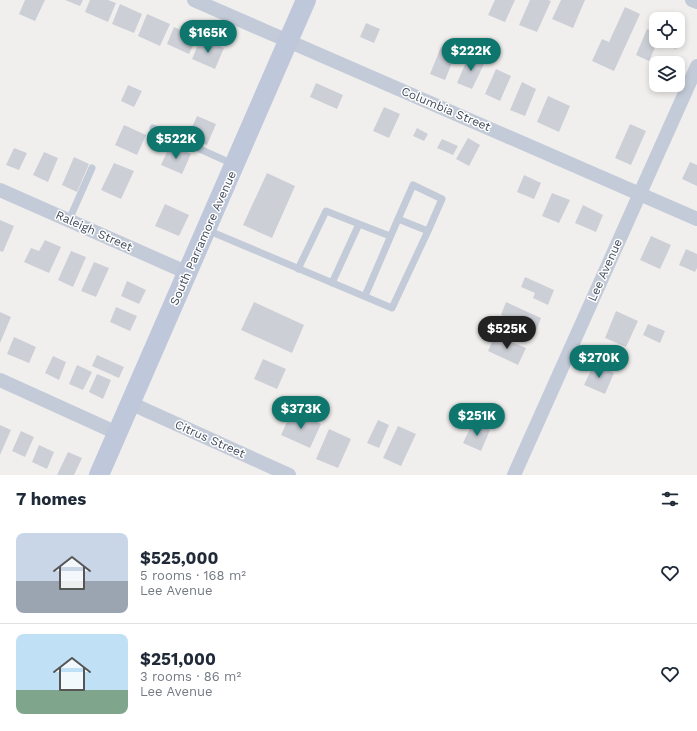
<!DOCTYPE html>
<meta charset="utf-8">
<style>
:root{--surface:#fff;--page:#f2f2f3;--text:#1f2937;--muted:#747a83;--line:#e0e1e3;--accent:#0f766e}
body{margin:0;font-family:"Work Sans",sans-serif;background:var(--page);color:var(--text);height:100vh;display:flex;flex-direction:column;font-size:15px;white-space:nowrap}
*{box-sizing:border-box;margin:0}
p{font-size:13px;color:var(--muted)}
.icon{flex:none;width:22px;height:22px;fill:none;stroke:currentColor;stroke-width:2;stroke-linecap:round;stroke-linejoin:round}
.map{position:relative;height:475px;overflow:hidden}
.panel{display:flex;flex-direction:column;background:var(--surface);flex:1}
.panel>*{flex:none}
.buttons{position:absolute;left:649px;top:12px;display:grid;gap:8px}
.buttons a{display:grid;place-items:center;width:36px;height:36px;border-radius:8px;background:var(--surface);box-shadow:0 2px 6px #0003;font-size:20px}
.price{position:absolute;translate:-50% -34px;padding:0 9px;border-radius:14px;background:var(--accent);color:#fff;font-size:13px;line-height:26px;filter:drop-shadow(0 1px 2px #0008)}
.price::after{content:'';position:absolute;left:50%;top:24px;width:12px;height:9px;margin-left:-6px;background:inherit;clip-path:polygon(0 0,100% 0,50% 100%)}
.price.active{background:#222;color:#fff}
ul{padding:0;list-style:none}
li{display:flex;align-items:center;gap:12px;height:100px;padding:0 16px}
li+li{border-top:1px solid var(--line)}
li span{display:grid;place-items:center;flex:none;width:112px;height:80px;border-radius:8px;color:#555}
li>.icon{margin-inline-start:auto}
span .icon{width:48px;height:48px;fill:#fffc;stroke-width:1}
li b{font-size:17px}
h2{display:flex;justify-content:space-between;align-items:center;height:48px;padding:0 16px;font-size:17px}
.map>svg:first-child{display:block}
.building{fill:#cdcfd7}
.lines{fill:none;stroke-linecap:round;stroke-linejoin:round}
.lane{stroke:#c3cbd8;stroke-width:7}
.street{stroke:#c3cbd8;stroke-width:14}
.secondary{stroke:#bfc7da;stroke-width:20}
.labels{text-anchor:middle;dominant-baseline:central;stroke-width:3;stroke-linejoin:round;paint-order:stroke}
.street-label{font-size:12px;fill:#444e5e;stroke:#fff}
</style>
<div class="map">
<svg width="697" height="475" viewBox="0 0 697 475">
<rect width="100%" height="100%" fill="#f1efee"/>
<path class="building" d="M25,0H45L35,21L19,14Z
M65,0H83L80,6Z
M90,0H108L116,3L108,22L85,12Z
M495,0H515L505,22L488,15Z
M530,0H548L551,1L537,32L519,25Z
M561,0H585L573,28L552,19Z
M120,4L142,14L134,33L112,24Z
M625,7L640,14L614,71L592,61L602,39L609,42Z
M147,14L170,24L160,46L138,36Z
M366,23L380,29L374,43L360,37Z
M174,27L197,37L189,54L167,44Z
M647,29L656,33V41H658L649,61L636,55Z
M678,29L684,32L676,49L661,43L662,41H678Z
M201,38L224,48L215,69L192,59Z
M441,47L456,53L445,80L430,74Z
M469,55L485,62L472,89L457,83Z
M496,69L511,76L500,101L485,94Z
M522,82L536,89L525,116L510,110Z
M316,83L343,95L337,109L310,97Z
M128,85L142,91L134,107L121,101Z
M548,96L570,106L559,132L537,122Z
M384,107L400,114L389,138L373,131Z
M197,116L216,124L207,145L188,136Z
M630,124L646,131L631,165L615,158Z
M124,125L146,135L137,155L115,145Z
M417,128L428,134L424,141L413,136Z
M468,138L480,145L469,166L456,159Z
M442,139L458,146L453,155L437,148Z
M170,145L191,154L182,174L161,165Z
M14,148L27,153L19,170L6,165Z
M44,152L58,158L48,182L33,175Z
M74,157L89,164L77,192L62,185Z
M690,162L697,165V186L682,179Z
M114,163L134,171L121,199L101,190Z
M267,173L295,186L272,238L243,225Z
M524,175L541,183L534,199L517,192Z
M552,193L570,200L559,223L542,216Z
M165,204L189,215L179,236L155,226Z
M583,205L603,215L596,232L575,223Z
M0,220L14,226L3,252L0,251Z
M651,236L671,245L660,269L640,260Z
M45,240L61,247L49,273L24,262L31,248L39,251Z
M686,249L697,254V268L695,272L679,265Z
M71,251L86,257L73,287L58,280Z
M94,262L109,268L96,297L81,291Z
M525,277L554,290L548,305L533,298L535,293L521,287Z
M127,281L146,290L139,304L121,296Z
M254,302L304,325L292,353L241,330Z
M506,302L541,318L536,331L501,315Z
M116,307L137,316L130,331L110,322Z
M616,311L638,321L626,347L605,338Z
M0,312L11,317L0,343Z
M648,324L665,331L660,343L643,335Z
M495,335L526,348L518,365L488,351Z
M14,337L36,347L29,363L7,354Z
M97,355L124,367L119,378L92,366Z
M53,356L66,362L59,380L45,373Z
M263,359L286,369L277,389L254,379Z
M594,364L614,373L605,394L584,385Z
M77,365L92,372L83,390L69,384Z
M97,374L111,380L103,399L89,392Z
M292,411L321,424L310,448L281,435Z
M378,420L389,425L379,448L367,443Z
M473,422L490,430L481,451L463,443Z
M0,425L11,430L0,455Z
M398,426L416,434L401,466L383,458Z
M329,429L351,439L338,468L316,459Z
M21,431L34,437L25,457L12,451Z
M39,445L54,452L47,469L32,462Z
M68,452L82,458L74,475H57Z"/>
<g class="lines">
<path class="lane" d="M153,128L233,164
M398,219L413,185L442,199L428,231
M69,220L92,168
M207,230L392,308L428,231L398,219L365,296
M298,269L326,211L359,224
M332,283L359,224L390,236"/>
<path class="street" d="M194,0L697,219
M692,0L697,2
M0,190L188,273
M0,380L117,433
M130,403L289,475
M514,475L697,66"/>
<path class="secondary" d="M99,475L306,0"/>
</g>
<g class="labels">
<g class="street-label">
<text transform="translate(446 109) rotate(23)">Columbia Street</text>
<text transform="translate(94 231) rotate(24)">Raleigh Street</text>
<text transform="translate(203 238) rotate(-66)">South Parramore Avenue</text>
<text transform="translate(605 270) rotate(-66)">Lee Avenue</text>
<text transform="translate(210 439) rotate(24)">Citrus Street</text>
</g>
</g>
</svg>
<div class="buttons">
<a><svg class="icon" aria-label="locate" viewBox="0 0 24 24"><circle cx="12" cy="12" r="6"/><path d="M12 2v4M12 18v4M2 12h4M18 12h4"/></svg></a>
<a><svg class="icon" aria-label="layers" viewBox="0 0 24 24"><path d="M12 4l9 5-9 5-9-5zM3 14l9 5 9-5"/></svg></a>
</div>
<b class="price" style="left:208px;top:54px">$165K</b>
<b class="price" style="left:471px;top:72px">$222K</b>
<b class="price" style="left:176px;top:160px">$522K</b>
<b class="price active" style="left:507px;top:350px">$525K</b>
<b class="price" style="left:599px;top:379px">$270K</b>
<b class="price" style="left:301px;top:430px">$373K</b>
<b class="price" style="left:477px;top:437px">$251K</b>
</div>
<section class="panel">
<h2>7 homes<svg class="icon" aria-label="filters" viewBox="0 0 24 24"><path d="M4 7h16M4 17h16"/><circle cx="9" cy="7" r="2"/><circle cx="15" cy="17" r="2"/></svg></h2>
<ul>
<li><span style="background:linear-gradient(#c9d6e8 60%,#9aa5b1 0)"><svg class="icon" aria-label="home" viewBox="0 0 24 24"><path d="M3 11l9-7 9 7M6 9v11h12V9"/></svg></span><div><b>$525,000</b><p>5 rooms · 168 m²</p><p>Lee Avenue</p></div><svg class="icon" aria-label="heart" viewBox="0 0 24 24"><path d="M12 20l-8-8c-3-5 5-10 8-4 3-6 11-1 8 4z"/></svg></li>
<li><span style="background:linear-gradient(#bfe0f5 70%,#7fa58c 0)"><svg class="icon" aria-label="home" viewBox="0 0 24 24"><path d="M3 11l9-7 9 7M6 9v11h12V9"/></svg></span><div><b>$251,000</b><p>3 rooms · 86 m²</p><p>Lee Avenue</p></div><svg class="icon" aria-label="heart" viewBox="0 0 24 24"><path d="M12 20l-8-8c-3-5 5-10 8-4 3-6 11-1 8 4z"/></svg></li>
</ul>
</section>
